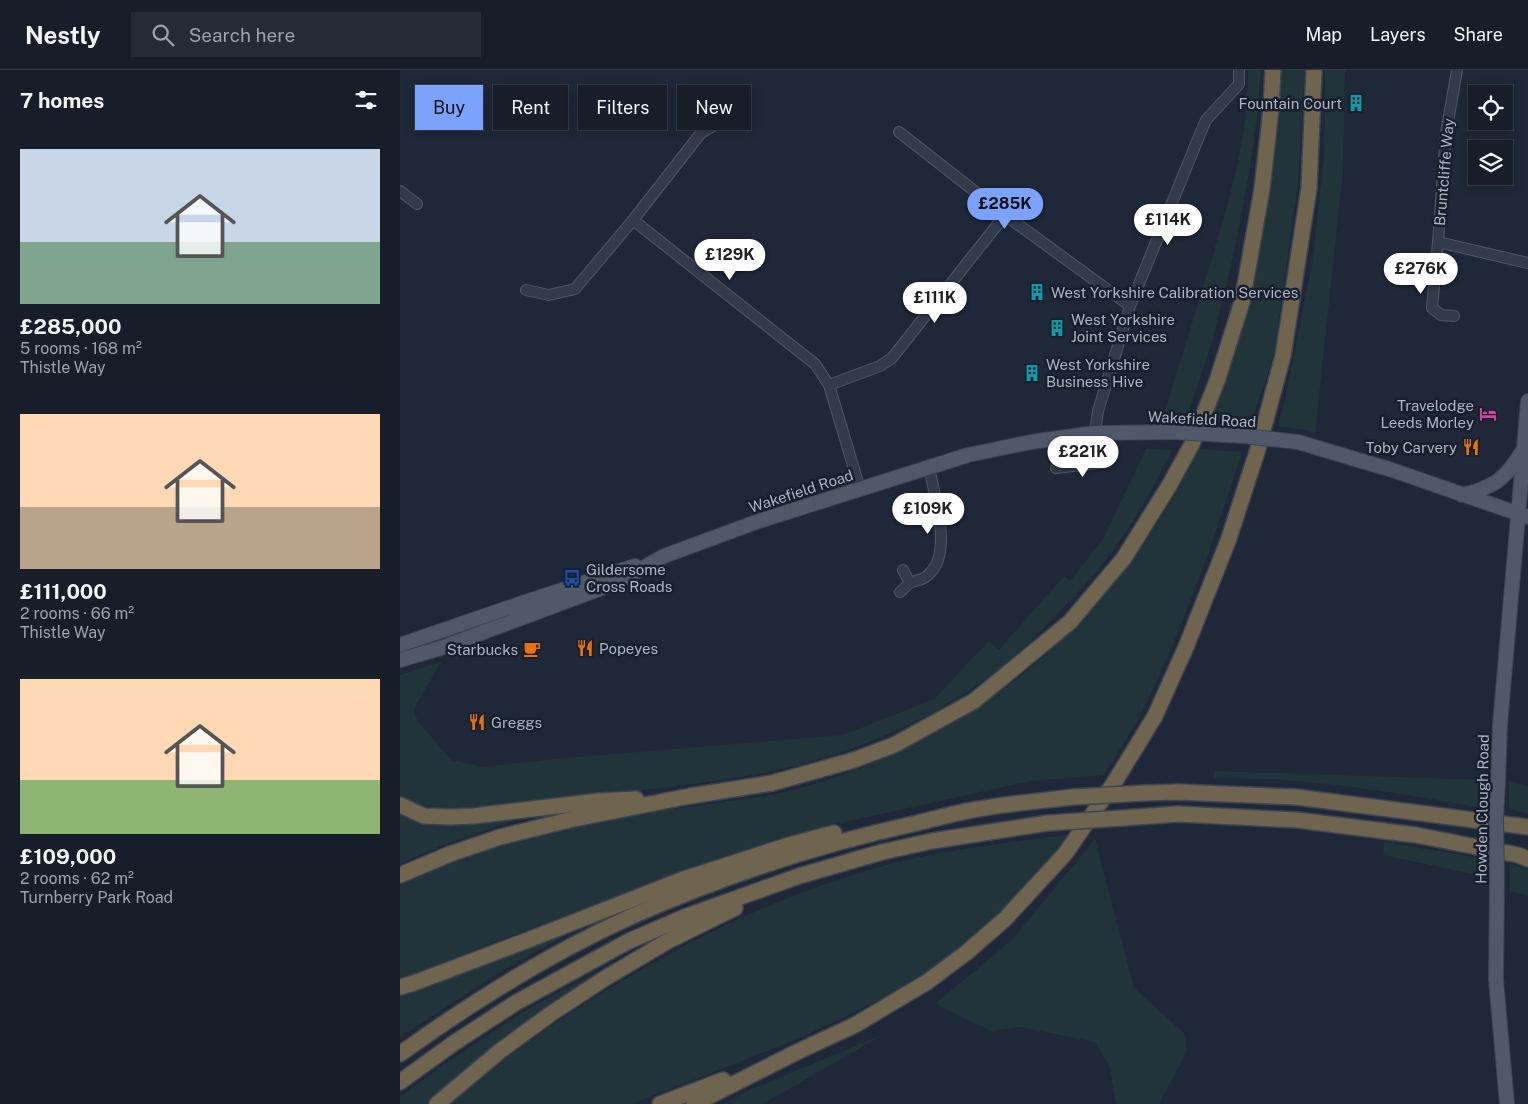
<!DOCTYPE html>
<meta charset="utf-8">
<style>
:root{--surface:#171e2a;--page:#242b36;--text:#f1f3f6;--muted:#9ea2a8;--line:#363c47;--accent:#7ba2fd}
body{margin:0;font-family:"Public Sans",sans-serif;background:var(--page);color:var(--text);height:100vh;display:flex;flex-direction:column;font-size:19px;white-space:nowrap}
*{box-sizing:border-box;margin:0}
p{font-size:16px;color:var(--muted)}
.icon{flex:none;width:28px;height:28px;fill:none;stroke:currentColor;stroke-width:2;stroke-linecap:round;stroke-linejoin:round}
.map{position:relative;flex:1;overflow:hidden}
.side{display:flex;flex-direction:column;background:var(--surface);width:400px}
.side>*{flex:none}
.hud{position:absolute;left:15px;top:15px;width:475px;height:45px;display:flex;gap:10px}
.tools{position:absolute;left:1068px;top:15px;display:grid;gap:10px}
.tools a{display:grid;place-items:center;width:45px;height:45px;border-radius:0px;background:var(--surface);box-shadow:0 2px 12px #0003,0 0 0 1px var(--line);font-size:25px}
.price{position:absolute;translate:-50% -42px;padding:0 11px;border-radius:18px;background:#fff;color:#222;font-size:16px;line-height:32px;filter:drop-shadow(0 1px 2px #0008)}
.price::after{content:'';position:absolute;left:50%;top:30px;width:15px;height:11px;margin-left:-8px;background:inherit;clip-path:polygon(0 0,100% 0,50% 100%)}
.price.on{background:var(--accent);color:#111}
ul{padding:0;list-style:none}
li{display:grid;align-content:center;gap:10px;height:265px;padding:0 20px}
li span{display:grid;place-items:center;height:155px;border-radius:0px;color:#555}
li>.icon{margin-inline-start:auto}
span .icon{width:90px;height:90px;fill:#fffc;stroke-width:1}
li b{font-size:21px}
h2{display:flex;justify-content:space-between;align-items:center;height:60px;padding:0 20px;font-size:21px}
.chip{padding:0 18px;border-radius:0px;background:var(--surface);box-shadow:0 2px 12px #0003,0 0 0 1px var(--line);font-size:18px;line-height:45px}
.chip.on{background:var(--accent);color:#111}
header{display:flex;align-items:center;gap:30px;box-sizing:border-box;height:70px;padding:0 25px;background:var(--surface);border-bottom:1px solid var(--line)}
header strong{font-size:24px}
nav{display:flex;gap:28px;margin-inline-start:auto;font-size:18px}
.search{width:350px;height:45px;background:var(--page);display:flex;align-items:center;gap:12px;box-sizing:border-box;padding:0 18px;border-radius:0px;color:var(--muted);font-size:19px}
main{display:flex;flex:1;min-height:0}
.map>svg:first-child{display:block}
.green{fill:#213439}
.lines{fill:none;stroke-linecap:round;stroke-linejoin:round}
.minor-casing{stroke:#505767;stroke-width:12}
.major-casing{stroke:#3c4352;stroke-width:16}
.highway-casing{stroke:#3d4453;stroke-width:18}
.minor{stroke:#333a49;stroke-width:10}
.major{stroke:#505969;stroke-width:14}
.highway{stroke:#6f654f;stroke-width:15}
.major-bridge-casing{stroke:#3c4352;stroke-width:16;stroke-linecap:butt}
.highway-bridge-casing{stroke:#3d4453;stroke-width:18;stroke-linecap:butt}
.major-bridge{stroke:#505969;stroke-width:14}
.highway-bridge{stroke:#6f654f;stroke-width:15}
.labels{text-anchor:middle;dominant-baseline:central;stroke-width:5;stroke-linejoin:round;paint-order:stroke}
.poi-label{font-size:15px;fill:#adb4c6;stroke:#181f2d;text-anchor:start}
.street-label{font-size:15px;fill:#adb4c6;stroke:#181f2d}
</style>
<header>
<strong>Nestly</strong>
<div class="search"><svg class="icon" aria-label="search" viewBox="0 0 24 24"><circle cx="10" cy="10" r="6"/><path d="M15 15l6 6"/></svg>Search here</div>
<nav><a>Map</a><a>Layers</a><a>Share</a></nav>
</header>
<main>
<section class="side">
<h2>7 homes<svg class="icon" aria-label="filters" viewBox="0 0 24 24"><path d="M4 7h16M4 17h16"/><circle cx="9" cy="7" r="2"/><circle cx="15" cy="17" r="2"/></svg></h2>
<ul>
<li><span style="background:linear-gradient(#c9d6e8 60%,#7fa58c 0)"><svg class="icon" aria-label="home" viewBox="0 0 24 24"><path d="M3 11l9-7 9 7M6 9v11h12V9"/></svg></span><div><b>£285,000</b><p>5 rooms · 168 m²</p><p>Thistle Way</p></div></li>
<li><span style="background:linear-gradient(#ffd9b3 60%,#b9a48a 0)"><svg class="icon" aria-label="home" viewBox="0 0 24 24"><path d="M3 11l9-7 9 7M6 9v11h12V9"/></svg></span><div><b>£111,000</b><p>2 rooms · 66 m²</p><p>Thistle Way</p></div></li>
<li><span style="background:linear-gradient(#ffd9b3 65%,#8fb573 0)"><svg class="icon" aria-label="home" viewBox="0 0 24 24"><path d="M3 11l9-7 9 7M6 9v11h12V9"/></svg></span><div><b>£109,000</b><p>2 rooms · 62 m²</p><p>Turnberry Park Road</p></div></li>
</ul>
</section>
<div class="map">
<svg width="1128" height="1034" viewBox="0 0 1128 1034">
<rect width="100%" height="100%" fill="#1f2838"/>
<path class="green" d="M848,0H861C855,89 837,175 815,261C807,291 796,319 786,348L763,347C778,298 793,250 808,201C828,135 848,70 848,0Z
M882,0H905L898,114L874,284L851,354L809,351L860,161L876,62Z
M925,0H945L943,100L915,364L905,360L878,356L886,325L912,194L924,88Z
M746,379L772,380C758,408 743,436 726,462C708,490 686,515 663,538C638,565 611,592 580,613C511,661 430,692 347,706C249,722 150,729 52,739C33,738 17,736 0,727V605L41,592L14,639L17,650L51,690L83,697L154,689L443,665L534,629L589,571L599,580L664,506L670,511L703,469Z
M799,379L842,382C814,469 784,557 743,640C732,662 717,684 704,705L631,711L422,757L289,799L97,871L42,893L35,901L0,912V814L8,810C68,785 128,762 193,751C236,743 281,738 324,732C341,729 359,728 376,724C568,679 713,555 799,379Z
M814,701L1086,710V739C1019,726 951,715 883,710C860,708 837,709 814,708Z
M1109,711L1128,716V744L1109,739Z
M0,743L113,748V751L41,776L0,794Z
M673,764L655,786L603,841L543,891L497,920L445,947L395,970L232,1034H50C81,1009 112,983 145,960C252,887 369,826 494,793C552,779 614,772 673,764Z
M695,769L734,918L785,964L787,981L759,1034H716L710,998L695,972L620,957L591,961L535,934L611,871Z
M984,772L1086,789V807L983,785Z
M1110,793L1128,800V826L1110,821Z
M174,859L175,860L105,899L0,967V924L65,902Z
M218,891L220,894L70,998L28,1034H0V1027L43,995L129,938Z
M484,964L363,1034H324L347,1021Z"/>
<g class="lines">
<g class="minor-casing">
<path id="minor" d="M1057,0L1046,63L1038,172L1128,193
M499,62L605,145L730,236
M0,121L17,134
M233,150L301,63L325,49
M1038,172L1032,238L1041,245L1054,246
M126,220L149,225L175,219L233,150L415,294L429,315L460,419
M429,315L480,296L492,288L605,145
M695,363L698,341L730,236L800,64L806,50L839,14V0
M683,365L685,395
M656,398L707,392
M503,500L510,513
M500,522C504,519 507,514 512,512C521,509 524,510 531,502C552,480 534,424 529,397"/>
</g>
<g class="major-casing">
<path id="major" d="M898,372L992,400L1128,447
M1062,425C1092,418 1105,410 1121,383
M0,575L125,532L235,496
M0,590L41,578L218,512L264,486L359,451L568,385L631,372L695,363L772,362
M1098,712L1100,655L1128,331
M1097,810L1096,910L1107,1034"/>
</g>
<g class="highway-casing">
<path id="highway" d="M745,723L778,722L896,727L1128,757
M0,735L24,746L51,747L73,746L199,731L236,729
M722,748L778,744L897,750L1016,765L1118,785L1128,789
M0,805L50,784L100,767L169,750L290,726L372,713L454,690L494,675L574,631L670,552L724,488L769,416L792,374L817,311L842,232L862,119L871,39L873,0
M0,917L14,913L128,870L284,809L389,775L434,763
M0,984C72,932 149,884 230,847C321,807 417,775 513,754C535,749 557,742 579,739C610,733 642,731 673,727
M0,1012L54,973L117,932L229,871L287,846L399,806L482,782L532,771L648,753
M37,1034L100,981L152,943L207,907L268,871L335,838
M260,1034L323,1010
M294,1034L399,981L455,955L527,912L566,883L605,849L665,784L714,713L755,646L786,577L828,471L857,382L883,286L909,118L914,0"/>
</g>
<use href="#minor" class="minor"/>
<use href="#major" class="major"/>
<use href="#highway" class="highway"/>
<g class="major-bridge-casing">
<path id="major-bridge" d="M772,362L844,366L898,372
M1097,810L1096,747L1098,712"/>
</g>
<g class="highway-bridge-casing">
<path id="highway-bridge" d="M673,727L745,723
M648,753L722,748"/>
</g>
<use href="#major-bridge" class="major-bridge"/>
<use href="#highway-bridge" class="highway-bridge"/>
</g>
<defs>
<g id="building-bare" transform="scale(1.35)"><path d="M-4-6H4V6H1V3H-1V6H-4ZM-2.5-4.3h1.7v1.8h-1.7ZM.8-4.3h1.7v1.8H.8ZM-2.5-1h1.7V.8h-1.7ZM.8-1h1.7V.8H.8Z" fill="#0f9aa8" stroke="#181f2d" stroke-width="2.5" paint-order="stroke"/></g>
<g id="hotel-bare" transform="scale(1.35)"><path d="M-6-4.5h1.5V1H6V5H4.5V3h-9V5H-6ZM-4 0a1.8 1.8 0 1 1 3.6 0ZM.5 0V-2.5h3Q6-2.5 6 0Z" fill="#d1479c" stroke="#181f2d" stroke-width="2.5" paint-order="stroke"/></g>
<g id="restaurant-bare" transform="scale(1.35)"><path d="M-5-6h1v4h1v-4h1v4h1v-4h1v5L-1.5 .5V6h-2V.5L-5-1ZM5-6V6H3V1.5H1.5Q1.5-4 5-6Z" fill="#e8710a" stroke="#181f2d" stroke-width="2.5" paint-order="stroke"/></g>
<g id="bus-bare" transform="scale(1.35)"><path d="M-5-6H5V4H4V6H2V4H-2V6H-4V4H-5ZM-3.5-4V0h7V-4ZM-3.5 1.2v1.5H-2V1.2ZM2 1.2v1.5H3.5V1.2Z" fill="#1a4fb4" stroke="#181f2d" stroke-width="2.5" paint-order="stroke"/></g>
<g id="cafe-bare" transform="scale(1.35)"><path d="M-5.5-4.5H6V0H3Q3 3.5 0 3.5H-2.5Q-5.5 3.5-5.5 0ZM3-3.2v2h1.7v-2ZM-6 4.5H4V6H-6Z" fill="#e8710a" stroke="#181f2d" stroke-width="2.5" paint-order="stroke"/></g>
</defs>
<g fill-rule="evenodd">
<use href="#building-bare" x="956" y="33"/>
<use href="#building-bare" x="637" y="222"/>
<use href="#building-bare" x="657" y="258"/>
<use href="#building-bare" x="632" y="303"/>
<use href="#hotel-bare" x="1088" y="344"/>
<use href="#restaurant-bare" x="1071" y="377"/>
<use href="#bus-bare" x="172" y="508"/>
<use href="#restaurant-bare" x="185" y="578"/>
<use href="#cafe-bare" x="132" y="579"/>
<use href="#restaurant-bare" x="77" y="652"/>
</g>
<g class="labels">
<g class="poi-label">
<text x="942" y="33" text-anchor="end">Fountain Court</text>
<text x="651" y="222">West Yorkshire Calibration Services</text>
<text x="671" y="249">West Yorkshire<tspan x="671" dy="17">Joint Services</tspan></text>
<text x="646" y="294">West Yorkshire<tspan x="646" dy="17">Business Hive</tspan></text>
<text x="1074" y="335" text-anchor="end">Travelodge<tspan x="1074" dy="17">Leeds Morley</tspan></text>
<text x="1057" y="377" text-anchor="end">Toby Carvery</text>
<text x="186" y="499">Gildersome<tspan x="186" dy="17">Cross Roads</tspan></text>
<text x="199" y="578">Popeyes</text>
<text x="118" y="579" text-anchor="end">Starbucks</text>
<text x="91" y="652">Greggs</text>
</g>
<g class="street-label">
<text transform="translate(1044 102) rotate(-85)">Bruntcliffe Way</text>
<text transform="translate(802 349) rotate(3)">Wakefield Road</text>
<text transform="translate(401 421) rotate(-18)">Wakefield Road</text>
<text transform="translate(1082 739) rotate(-89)">Howden Clough Road</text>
</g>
</g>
</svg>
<div class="tools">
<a><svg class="icon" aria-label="locate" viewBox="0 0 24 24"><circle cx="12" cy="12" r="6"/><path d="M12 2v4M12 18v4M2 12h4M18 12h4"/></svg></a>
<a><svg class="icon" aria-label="layers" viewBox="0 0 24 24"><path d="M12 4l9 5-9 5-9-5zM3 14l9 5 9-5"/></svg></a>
</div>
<b class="price on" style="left:605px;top:160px">£285K</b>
<b class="price" style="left:768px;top:176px">£114K</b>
<b class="price" style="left:330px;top:211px">£129K</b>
<b class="price" style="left:1021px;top:225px">£276K</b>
<b class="price" style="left:535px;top:254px">£111K</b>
<b class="price" style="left:683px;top:408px">£221K</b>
<b class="price" style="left:528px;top:465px">£109K</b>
<div class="hud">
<a class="chip on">Buy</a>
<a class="chip">Rent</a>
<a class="chip">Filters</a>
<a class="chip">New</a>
</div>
</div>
</main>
